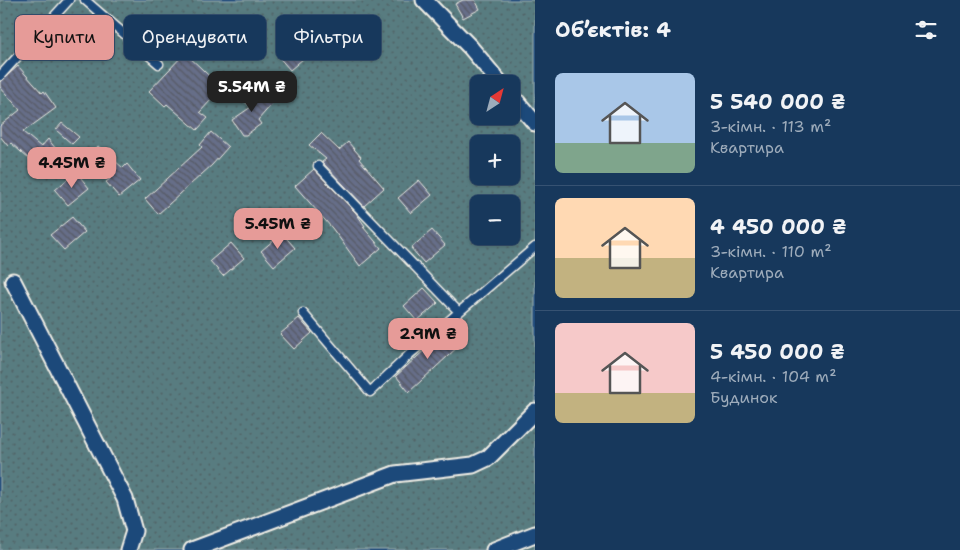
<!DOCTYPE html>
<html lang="uk">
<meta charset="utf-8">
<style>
:root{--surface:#17385c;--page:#203f62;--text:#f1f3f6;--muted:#9eacbb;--line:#365272;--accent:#e69b98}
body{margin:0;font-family:"Shantell Sans",sans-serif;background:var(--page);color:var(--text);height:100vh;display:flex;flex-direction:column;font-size:19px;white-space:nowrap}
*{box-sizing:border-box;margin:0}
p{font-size:16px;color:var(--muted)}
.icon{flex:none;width:28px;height:28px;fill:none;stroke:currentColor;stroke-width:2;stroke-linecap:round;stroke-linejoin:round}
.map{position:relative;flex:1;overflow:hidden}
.details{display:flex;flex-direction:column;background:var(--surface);width:425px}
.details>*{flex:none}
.guide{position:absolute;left:15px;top:15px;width:445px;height:45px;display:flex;gap:10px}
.needle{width:32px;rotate:36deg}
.tools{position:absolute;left:470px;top:75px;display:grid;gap:10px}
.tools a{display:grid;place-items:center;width:50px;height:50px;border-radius:8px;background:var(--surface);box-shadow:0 1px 4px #0004,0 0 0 1px var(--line);font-size:25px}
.price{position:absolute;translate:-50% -42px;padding:0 11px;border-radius:10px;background:var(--accent);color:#111;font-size:16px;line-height:32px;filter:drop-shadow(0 1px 2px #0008)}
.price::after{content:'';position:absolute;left:50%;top:30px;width:15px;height:11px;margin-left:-8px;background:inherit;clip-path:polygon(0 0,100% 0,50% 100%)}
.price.current{background:#222;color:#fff}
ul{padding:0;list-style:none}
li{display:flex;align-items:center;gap:15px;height:125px;padding:0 20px}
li+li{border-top:1px solid var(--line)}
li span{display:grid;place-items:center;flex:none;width:140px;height:100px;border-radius:8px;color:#555}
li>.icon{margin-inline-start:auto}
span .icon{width:60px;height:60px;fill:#fffc;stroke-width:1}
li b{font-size:21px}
h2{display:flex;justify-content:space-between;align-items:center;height:60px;padding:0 20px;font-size:21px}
.tag{padding:0 18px;border-radius:8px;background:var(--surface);box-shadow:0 1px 4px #0004,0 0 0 1px var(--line);font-size:18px;line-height:45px}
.tag.current{background:var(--accent);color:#111}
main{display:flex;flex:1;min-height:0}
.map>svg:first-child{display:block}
.garden{fill:url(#garden-dots);stroke:#a6b6b4;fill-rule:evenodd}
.building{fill:url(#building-back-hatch);stroke:#f4f1e8}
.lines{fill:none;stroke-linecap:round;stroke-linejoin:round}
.service-casing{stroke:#f4f1e8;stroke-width:11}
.minor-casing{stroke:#f4f1e8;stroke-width:19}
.service{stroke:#1f4a7a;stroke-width:8}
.minor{stroke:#1f4a7a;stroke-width:15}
</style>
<main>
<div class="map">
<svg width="535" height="550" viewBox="0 0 535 550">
<defs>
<pattern id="garden-dots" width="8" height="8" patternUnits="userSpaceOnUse" patternTransform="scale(1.25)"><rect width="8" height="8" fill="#587b80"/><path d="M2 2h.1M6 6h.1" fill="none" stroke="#516466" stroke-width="1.8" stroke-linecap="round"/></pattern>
<pattern id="building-back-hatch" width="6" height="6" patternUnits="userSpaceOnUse" patternTransform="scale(1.25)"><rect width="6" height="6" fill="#666e88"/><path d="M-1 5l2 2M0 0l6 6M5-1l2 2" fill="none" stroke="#565964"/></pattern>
</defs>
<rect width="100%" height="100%" fill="#1f4a7a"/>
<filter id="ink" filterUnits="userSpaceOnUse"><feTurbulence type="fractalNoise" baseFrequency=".02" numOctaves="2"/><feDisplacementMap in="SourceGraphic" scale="10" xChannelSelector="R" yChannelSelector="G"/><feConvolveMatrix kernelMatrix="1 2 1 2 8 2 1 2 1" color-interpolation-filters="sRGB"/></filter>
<g filter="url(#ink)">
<path class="garden" d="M0,0H535V550H0ZM479,84H511V116H479ZM479,144H511V176H479ZM479,204H511V236H479Z"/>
<path class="building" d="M463,0H475L480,9L463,18L455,4Z
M298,37L311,52L290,70L277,55Z
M185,53L222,88L200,112L208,118L197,130L167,104L165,106L149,91Z
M18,66L42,93L44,91L56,108L23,132L41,147L48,139L56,149L39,168L11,143L8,146L0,136V126L20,110L0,87V82Z
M256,89L272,104L258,120L261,124L246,135H242L232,120L251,107L245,102Z
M62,123L79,137L72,144L56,130Z
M211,132L228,147L212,165L158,214L145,199L202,147L200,145Z
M321,133L339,150L348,142L361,157L359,159L384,188L364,206L322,162L326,159L309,145Z
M98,146L123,168L127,164L140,180L119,197L106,182L110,179L87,158Z
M314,169L356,213L365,226L363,227L381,248L360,266L332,228L295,186Z
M76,172L89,188L68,205L55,190Z
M419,180L432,195L411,213L398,198Z
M72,217L85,232L64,250L50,235Z
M432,230L445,245L424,263L411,248Z
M282,233L295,248L274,266L261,251Z
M231,243L244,258L223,276L210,261Z
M424,288L438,303L417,321L404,306Z
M299,318L312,333L294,349L280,334Z
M448,329L461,344L409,392L396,376Z"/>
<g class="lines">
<g class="service-casing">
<path id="service" d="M85,0L159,64
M0,76L69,0
M318,166L459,312
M303,313L370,392L410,354L535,247"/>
</g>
<g class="minor-casing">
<path id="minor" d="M424,0L470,47L501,84
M511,95L535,123
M13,281L125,499L134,531L128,550
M192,550L395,474L473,465L488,458L535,411
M494,550L535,534"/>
</g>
<use href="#service" class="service"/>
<use href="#minor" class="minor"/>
</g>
</g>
</svg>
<div class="tools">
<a><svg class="needle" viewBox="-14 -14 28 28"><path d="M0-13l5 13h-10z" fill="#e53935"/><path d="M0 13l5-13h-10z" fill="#9eacbb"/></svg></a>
<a>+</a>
<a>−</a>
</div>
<b class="price current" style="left:252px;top:113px">5.54M ₴</b>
<b class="price" style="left:72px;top:189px">4.45M ₴</b>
<b class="price" style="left:278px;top:250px">5.45M ₴</b>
<b class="price" style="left:428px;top:360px">2.9M ₴</b>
<div class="guide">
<a class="tag current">Купити</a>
<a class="tag">Орендувати</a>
<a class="tag">Фільтри</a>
</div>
</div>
<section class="details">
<h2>Об’єктів: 4<svg class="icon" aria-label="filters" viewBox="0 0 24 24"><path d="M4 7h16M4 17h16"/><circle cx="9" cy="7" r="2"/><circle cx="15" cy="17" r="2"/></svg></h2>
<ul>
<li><span style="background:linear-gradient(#a9c7e8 70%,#7fa58c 0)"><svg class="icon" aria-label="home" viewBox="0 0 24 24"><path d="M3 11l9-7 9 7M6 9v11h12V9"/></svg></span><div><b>5 540 000 ₴</b><p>3-кімн. · 113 m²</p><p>Квартира</p></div></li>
<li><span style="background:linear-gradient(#ffd9b3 60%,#c2b280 0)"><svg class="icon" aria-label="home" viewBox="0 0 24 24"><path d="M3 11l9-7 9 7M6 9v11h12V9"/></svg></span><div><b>4 450 000 ₴</b><p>3-кімн. · 110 m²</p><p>Квартира</p></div></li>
<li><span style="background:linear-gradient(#f6c9c9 70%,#c2b280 0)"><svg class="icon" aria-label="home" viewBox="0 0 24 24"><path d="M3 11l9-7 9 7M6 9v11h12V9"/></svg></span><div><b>5 450 000 ₴</b><p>4-кімн. · 104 m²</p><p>Будинок</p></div></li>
</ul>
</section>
</main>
